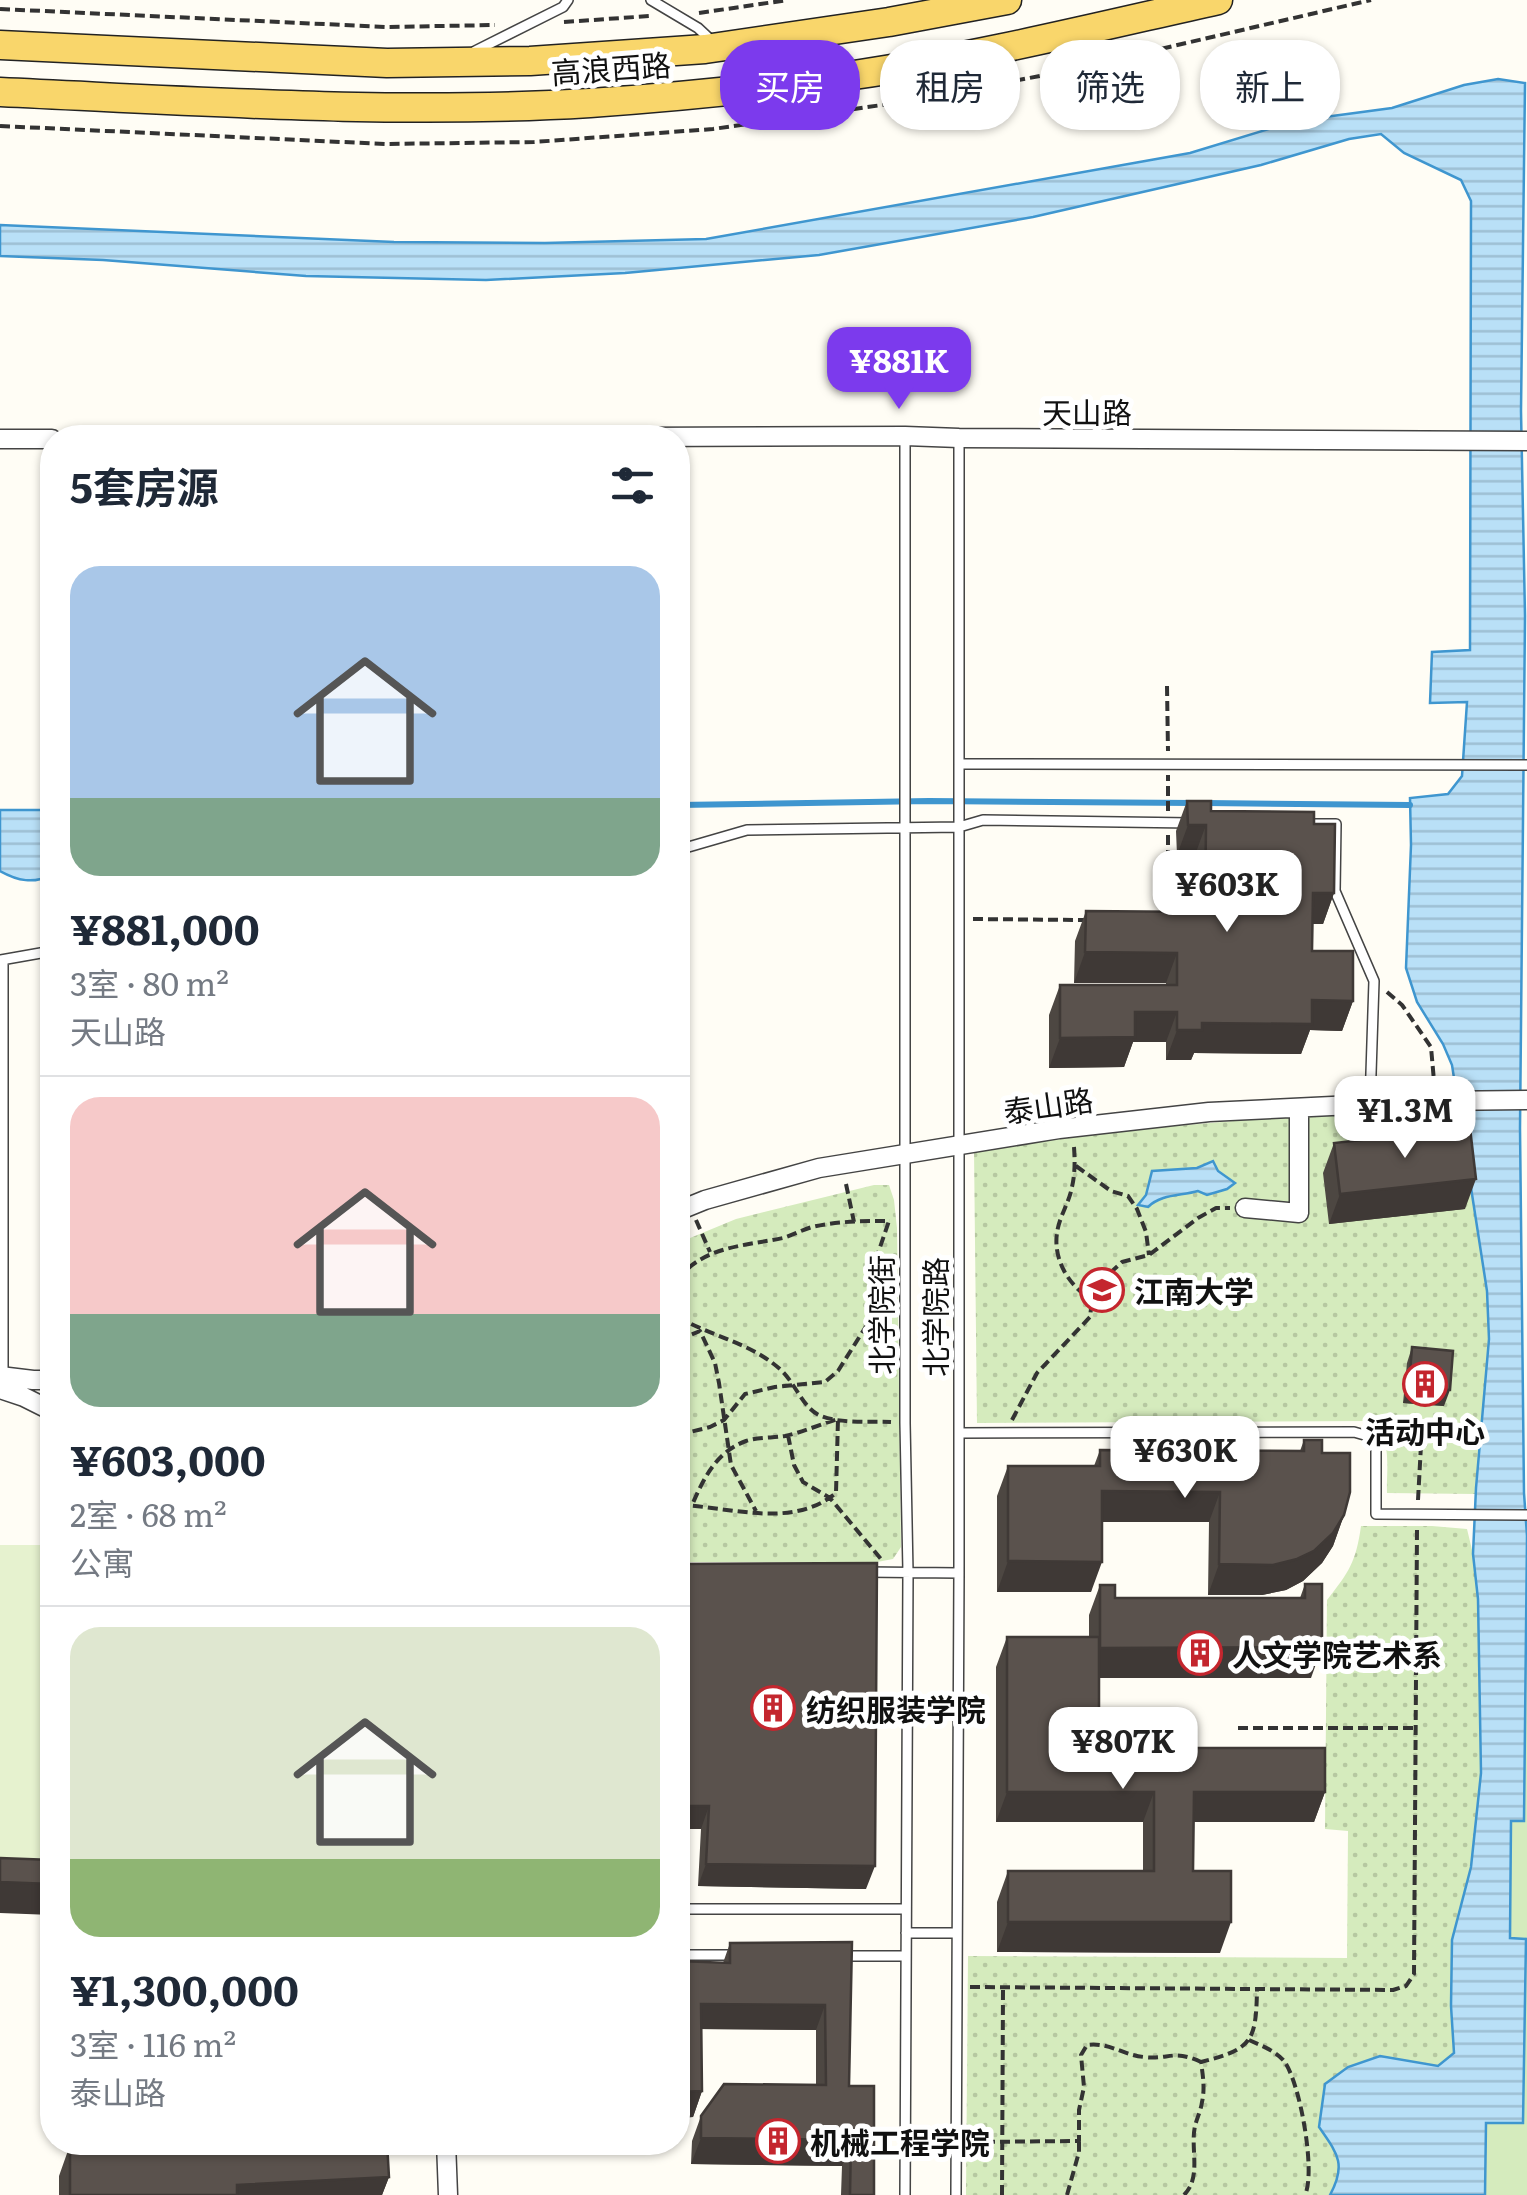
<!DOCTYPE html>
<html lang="zh">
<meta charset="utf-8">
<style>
:root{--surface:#fff;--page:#f2f2f3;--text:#1f2937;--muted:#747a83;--line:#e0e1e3;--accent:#7c3aed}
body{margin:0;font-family:Literata,"Noto Sans SC",serif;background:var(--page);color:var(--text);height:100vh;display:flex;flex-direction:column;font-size:38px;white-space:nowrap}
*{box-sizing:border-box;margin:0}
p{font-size:32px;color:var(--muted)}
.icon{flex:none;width:55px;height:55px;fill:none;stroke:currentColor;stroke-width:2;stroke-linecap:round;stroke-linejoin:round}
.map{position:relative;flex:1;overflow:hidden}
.panel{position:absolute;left:40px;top:425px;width:650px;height:1730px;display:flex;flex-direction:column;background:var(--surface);border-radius:40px;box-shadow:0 2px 8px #0004}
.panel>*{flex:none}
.banner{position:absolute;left:720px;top:40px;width:655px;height:90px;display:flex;gap:20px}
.price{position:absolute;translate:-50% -85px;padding:0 22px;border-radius:20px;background:#fff;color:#222;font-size:32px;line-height:65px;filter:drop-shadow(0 2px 5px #0008)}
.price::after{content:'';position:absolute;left:50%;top:60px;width:30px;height:22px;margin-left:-15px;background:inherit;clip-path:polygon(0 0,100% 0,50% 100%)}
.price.active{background:var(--accent);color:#fff}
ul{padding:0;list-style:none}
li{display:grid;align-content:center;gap:20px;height:530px;padding:0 30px}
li+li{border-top:2px solid var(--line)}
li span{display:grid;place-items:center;height:310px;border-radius:30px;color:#555}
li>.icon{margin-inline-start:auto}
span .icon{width:180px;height:180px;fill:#fffc;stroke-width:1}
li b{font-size:42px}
h2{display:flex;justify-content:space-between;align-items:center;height:120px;padding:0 30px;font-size:42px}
.chip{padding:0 35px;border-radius:40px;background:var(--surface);box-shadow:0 2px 8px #0004;font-size:35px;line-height:90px}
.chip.active{background:var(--accent);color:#fff}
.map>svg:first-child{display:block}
.grass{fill:url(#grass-dots)}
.garden{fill:#d5ebbd}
.pitch{fill:#e6f2cf}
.water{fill:url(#water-rules);stroke:#3f96cf;stroke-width:2.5}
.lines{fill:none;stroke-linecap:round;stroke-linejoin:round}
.stream{stroke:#3f96cf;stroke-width:6}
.service-casing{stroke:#444;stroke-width:12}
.minor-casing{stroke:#444;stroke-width:21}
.primary-casing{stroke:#222;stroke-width:31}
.path{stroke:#333;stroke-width:4;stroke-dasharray:10 5;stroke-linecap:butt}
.service{stroke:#fff;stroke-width:9}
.minor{stroke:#fff;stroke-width:18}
.primary{stroke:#f9d66b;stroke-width:28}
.wall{fill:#4d4742}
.shaded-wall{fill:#3f3936}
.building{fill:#5a524d;stroke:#3f3936;stroke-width:2.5}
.labels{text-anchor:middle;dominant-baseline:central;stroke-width:10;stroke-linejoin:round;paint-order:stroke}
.street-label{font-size:30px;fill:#111;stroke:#fff}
.poi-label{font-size:30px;font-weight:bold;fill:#111;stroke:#fff;text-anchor:start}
</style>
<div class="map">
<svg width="1527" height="2195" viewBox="0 0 1527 2195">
<defs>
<pattern id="grass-dots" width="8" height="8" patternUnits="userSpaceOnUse" patternTransform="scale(2.5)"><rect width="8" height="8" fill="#d5ebbd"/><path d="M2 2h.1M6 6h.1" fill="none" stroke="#b6c8a1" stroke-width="1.8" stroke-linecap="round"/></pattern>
<pattern id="water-rules" width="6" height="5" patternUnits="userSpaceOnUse" patternTransform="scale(2.5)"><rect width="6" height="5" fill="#b9e0f7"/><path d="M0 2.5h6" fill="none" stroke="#9ebfd3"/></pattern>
</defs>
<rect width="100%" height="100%" fill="#fffdf5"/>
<path class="grass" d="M1458,1102L1487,1291L1489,1339L1475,1494L1387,1493C1386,1468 1394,1433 1367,1421L977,1423L974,1150L1128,1130Z
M874,1185H889L894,1200L897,1228L901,1547L893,1559L877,1562H678V1243L736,1219Z
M1361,1526H1432L1467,1529L1473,1554L1478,1599L1481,1773L1471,1867L1452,1940L1451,2006L1454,2053L1438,2066L1380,2056L1325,2084L1319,2127C1337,2152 1347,2164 1330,2195H966L968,1956L1347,1958L1348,1831L1325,1829L1327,1600C1349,1572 1356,1562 1361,1526Z"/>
<path class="garden" d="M1527,1536V2195H1485L1486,2123H1523L1526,1939H1510L1511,1821L1524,1820Z"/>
<path class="pitch" d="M0,1545H52V1867H0Z"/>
<path class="water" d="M1498,79L1525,83L1521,411L1525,616L1520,1128L1524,1493L1527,1536L1524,1821H1511L1510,1938L1526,1939L1523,2123H1486L1485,2195H1330C1347,2164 1337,2153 1319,2127L1325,2084L1348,2067L1380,2056L1438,2066L1454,2053L1451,2006L1452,1940L1471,1867L1481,1773L1478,1599L1473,1554L1476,1488L1489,1339L1487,1291L1452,1065L1443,1044L1417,1002L1406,968L1411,845L1410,798L1448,794L1462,776L1467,702L1430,703L1432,652L1470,650L1471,201L1461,180L1404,153L1381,134L1349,139L1261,165L1033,217L819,255L625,273L486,280L306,276L103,260L0,256V225L394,242L545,243L706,239L1190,153L1295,121L1392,108L1464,85Z
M0,810H52V875C33,884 18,881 0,871Z
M1213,1161L1218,1171L1235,1183L1227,1189L1207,1195L1198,1191C1181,1196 1161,1194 1148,1207L1138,1205L1146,1195L1152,1171L1197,1168Z"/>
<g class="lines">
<path class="stream" d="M1206,803L1410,805
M678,805L929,801L1194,803"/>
<g class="service-casing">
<path id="service" d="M651,0L698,28L713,42
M475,51L563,7L568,0
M959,764L1527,765
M1302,824H1336L1335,891L1374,981L1370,1104
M678,850L747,830L959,827L983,820L1191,823
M1,960L52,951
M3,1376V960
M959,1433L1354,1432L1368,1436L1376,1447V1514L1527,1515
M865,1572L959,1573
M678,1909H906
M906,1933H956
M678,1955H735
M840,1956H906
M905,2195L908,1572L905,1423V436
M956,2195L959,1573V438"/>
</g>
<g class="minor-casing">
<path id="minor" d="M347,438L905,436L959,438L1527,441
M0,439H52
M1245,1208L1299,1213V1108
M678,1211L705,1200L819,1168L1059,1129L1209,1112L1435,1101L1527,1100
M0,1376L33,1380H52
M0,1389L24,1397L52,1411
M446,2142L448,2195"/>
</g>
<g class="primary-casing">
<path id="primary" d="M0,45L387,63L530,61L705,49L889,22L1007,0
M0,92C197,101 394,115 590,103C678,97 767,88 854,75C976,57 1097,27 1218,0"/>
</g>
<path class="path" d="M0,9L387,27L495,25
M699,13L788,0
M564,22L650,16
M0,126L385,144L534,142L713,129L903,102L1066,71L1371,0
M1167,686L1168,751
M1168,811V775
M1168,835V916
M973,919L1084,920
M1387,992L1402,1005L1431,1047L1434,1081
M1074,1147C1075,1161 1075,1174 1072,1187C1069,1203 1059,1217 1057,1233C1053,1260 1069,1286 1092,1300
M1076,1166L1111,1191L1128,1196L1137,1209L1146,1232L1149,1255
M846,1184L854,1222
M696,1220L710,1252
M678,1279C704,1246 744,1246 783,1238C793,1235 802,1230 812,1227C837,1221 864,1221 890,1221
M678,1317C712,1337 750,1342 781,1370C796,1384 803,1409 821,1416C842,1424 870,1421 891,1422
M678,1340L700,1331L715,1363L719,1383L731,1465L756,1511
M1012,1420L1037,1373L1090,1317L1092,1300L1110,1273L1122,1262L1149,1255L1198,1218L1216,1208H1230
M678,1435L710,1427L724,1420L745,1394L775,1387L825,1382L838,1371L870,1320L876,1259L889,1221
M788,1435L794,1465L803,1482L830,1498L881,1559
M1418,1500L1421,1445
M678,1505C729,1506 791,1530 836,1493L838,1419C821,1424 803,1432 785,1436C773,1438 758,1437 746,1441C716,1452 704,1478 692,1505
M1238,1728H1413
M970,1987L1393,1990L1406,1986L1414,1974L1417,1530
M1249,2040C1260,2045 1276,2051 1284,2061C1300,2082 1316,2172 1305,2195
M970,2142L1079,2141V2110L1084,2087L1081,2055L1087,2045C1109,2042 1123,2055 1144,2057C1169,2060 1173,2049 1201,2062
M1002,2195L1003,1990
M1067,2195L1079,2152V2141
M1184,2195C1202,2177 1190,2149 1195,2126C1197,2118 1201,2110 1202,2102C1205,2089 1203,2076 1201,2062C1252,2049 1256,2042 1257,1990"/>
<use href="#service" class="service"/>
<use href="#minor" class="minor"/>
<use href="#primary" class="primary"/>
</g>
<path class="wall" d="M1187,801L1211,811L1314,824L1334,893L1323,924H1313L1312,951L1353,1001L1342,1031L1310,1030L1301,1054L1194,1053L1191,1060H1166V1042H1133L1124,1067L1049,1068V1015L1060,985H1166V983H1074L1075,941L1086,911L1195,912V855H1177L1176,831Z
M1334,1143L1465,1209L1329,1224L1323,1173Z
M1412,1347L1444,1406L1403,1403L1407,1363Z
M1304,1440L1322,1453L1344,1515L1333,1546L1322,1563L1303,1581L1286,1590L1262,1595H1208L1209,1522H1102L1091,1592H997V1496L1008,1466H1094L1100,1450L1300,1451Z
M678,1564L866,1889L698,1886L701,1829H678Z
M1305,1584L1311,1678H1099V1748L1325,1792L1314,1822H1193V1871L1220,1953L997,1952V1902L1008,1871H1143V1822H996V1667L1007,1637H1089V1615L1100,1585L1115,1598H1300Z
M852,1942L849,2086L874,2195H841L842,2166L691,2164L692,2141L701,2116L816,2085V2030L702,2029V2091L693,2117L678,2118V1961L723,1963L730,1943Z
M71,2142L389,2177L382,2195H59V2176Z"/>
<path class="shaded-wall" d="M1188,825H1206L1195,855H1177Z
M1313,893H1334L1323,924H1302Z
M1085,952L1177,953L1166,983H1074Z
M1312,1000L1353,1001L1342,1031L1310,1030L1301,1054L1194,1053L1191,1060H1166L1177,1030L1202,1023Z
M1135,1012H1177L1166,1042H1133L1124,1067L1049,1068L1060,1038Z
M1476,1179L1465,1209L1329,1224L1340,1194Z
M1409,1387L1450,1390L1444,1406L1403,1403Z
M1102,1491L1220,1492L1209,1522H1091Z
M1344,1515L1333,1546L1322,1563L1303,1581L1286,1590L1262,1595H1208L1219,1564Z
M1008,1561L1102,1562L1091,1592H997Z
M1322,1647L1311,1678H1089L1100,1648Z
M1007,1792H1154L1143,1822H996Z
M1194,1792H1325L1314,1822H1182Z
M678,1806H709L701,1829H678Z
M706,1864L875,1866L866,1889L698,1886Z
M0,1882L52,1884V1915L0,1913Z
M1008,1922H1231L1220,1953L997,1952Z
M701,2004L825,2005L816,2030L692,2029Z
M702,2091L693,2117L678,2118V2092Z
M701,2138L851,2140L842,2166L691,2164Z
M389,2177L382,2195H233L237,2185Z"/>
<path class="building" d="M1187,801H1211V811L1314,812V824H1335L1334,893H1313L1312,951H1353V1001L1312,1000V1024L1202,1023V1030H1177V1012H1135V1037L1060,1038V985H1177V953L1085,952L1086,911L1205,912L1206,825H1188Z
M1470,1128L1476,1179L1340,1194L1334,1143Z
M1412,1347L1453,1351L1450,1390L1409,1387Z
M1304,1440H1322V1453H1350V1492L1344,1515L1333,1533L1314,1551L1297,1559L1273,1565L1219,1564L1220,1492L1102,1491V1562L1008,1561V1466H1100V1450L1304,1451Z
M877,1563L875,1866L706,1864L709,1806H678V1612H679L678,1564Z
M1305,1584H1322V1647L1100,1648V1585H1115V1598H1305Z
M1007,1637H1099V1748H1325V1792H1194L1193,1871H1231V1922H1008V1871H1154V1792H1007Z
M0,1858L52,1860V1884L0,1882Z
M852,1942L849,2086H874V2195H850L851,2140L701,2138V2116L724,2084L826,2085L825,2005L701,2004L702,2091L678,2092V1961L730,1963V1943Z
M71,2142H387L389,2177L237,2185V2195H70V2146Z"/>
<defs>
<g id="university-ring" transform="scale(2.25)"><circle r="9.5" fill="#fff" stroke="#c4262e" stroke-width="1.5"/><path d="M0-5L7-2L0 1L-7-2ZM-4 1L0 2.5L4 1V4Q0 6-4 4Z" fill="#c4262e"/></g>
<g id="building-ring" transform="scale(2.25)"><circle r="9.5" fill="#fff" stroke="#c4262e" stroke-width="1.5"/><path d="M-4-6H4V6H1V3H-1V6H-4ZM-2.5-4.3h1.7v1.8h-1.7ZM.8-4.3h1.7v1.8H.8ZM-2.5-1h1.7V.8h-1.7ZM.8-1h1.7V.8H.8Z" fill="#c4262e"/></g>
</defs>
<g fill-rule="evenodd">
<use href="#university-ring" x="1102" y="1290"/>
<use href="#building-ring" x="1425" y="1384"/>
<use href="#building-ring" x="1200" y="1653"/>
<use href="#building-ring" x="773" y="1708"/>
<use href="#building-ring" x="778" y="2141"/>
</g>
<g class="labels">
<g class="street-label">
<text transform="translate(611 67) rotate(-4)">高浪西路</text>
<text x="1087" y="411">天山路</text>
<text transform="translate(1048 1104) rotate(-8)">泰山路</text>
<text transform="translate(880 1315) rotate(-90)">北学院街</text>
<text transform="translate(934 1317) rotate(-90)">北学院路</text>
</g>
<g class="poi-label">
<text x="1134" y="1290">江南大学</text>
<text x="1425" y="1430" text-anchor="middle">活动中心</text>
<text x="1232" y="1653">人文学院艺术系</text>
<text x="806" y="1708">纺织服装学院</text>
<text x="810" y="2141">机械工程学院</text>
</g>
</g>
</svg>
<b class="price active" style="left:899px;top:412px">¥881K</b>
<b class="price" style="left:1227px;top:935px">¥603K</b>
<b class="price" style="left:1405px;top:1161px">¥1.3M</b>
<b class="price" style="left:1185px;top:1501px">¥630K</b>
<b class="price" style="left:1123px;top:1792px">¥807K</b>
<div class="banner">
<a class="chip active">买房</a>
<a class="chip">租房</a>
<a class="chip">筛选</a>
<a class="chip">新上</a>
</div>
<section class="panel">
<h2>5套房源<svg class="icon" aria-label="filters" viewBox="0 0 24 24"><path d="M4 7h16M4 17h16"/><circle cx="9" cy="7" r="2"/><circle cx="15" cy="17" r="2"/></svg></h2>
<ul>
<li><span style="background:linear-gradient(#a9c7e8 75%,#7fa58c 0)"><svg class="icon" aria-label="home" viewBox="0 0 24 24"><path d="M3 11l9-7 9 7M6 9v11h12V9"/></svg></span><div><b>¥881,000</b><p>3室 · 80 m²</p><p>天山路</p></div></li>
<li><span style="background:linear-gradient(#f6c9c9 70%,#7fa58c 0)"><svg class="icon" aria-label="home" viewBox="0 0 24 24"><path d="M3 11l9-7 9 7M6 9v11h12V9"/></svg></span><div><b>¥603,000</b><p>2室 · 68 m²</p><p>公寓</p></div></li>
<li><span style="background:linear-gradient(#dfe7d0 75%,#8fb573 0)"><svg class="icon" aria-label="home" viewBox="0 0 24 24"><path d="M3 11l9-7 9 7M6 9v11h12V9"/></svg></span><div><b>¥1,300,000</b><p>3室 · 116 m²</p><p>泰山路</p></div></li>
</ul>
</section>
</div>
